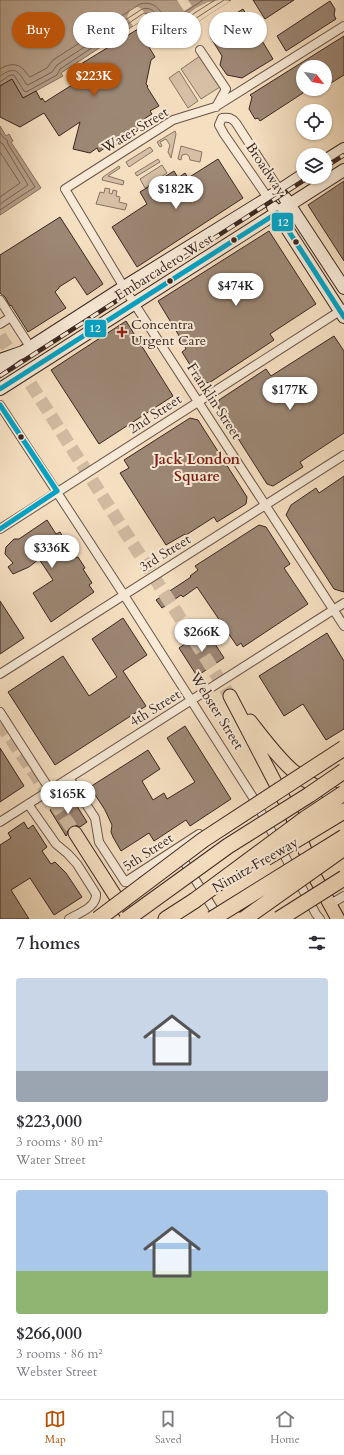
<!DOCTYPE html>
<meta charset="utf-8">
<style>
:root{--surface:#fff;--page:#f2f2f3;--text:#2b2b33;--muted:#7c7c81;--line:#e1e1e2;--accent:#b45309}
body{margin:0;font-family:Cardo,serif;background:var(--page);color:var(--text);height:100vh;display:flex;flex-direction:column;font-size:15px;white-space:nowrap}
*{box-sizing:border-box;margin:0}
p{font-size:13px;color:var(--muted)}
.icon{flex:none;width:22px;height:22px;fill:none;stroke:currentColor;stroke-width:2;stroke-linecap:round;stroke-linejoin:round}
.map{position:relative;height:919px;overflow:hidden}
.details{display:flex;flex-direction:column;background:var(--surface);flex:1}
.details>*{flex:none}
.top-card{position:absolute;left:12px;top:12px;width:320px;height:36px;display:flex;gap:8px}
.needle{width:26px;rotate:121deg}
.fabs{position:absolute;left:296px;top:60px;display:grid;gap:8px}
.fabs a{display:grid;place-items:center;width:36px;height:36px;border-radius:50%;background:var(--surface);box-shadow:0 1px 3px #0004;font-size:20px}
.price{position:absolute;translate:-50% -34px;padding:0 9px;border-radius:14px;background:#fff;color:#222;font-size:13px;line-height:26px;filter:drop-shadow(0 1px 2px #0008)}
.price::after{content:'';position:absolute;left:50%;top:24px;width:12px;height:9px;margin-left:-6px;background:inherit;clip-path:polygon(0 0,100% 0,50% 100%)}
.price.current{background:var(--accent);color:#fff}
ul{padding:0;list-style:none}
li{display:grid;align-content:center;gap:8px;height:212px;padding:0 16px}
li+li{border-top:1px solid var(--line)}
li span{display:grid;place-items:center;height:124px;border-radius:4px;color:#555}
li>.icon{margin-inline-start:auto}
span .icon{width:72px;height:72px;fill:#fffc;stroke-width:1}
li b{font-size:17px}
h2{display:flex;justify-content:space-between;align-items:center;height:48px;padding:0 16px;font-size:17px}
.chip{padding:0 14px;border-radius:18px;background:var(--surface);box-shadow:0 1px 3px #0004;font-size:14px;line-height:36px}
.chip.current{background:var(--accent);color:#fff}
.tabs{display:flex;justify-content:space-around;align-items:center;height:56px;border-top:1px solid var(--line);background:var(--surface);font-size:11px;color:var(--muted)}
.tabs a{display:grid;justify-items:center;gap:2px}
.tabs .current{color:var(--accent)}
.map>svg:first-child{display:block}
.green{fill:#d5c0a6;stroke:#887463}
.water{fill:#b6a08a;stroke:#857060}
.pier{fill:#f5dfc1}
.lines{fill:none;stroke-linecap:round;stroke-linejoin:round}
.shore{stroke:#786455;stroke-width:1}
.building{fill:#9c8774;stroke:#3b2720}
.primary-tunnel{stroke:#d0baa1;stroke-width:13;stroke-dasharray:13 6;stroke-linecap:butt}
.street-casing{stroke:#6a5548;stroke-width:10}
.secondary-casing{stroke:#3b2720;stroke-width:14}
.primary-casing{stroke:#3b2720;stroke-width:15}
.highway-casing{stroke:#3b2720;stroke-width:17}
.street{stroke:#f8ead7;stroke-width:8}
.secondary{stroke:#f8ead7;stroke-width:12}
.primary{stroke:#f5dfc1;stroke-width:13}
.highway{stroke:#f5dfc1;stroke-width:15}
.rail-casing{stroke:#3b2720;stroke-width:4.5}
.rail{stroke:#f8ead7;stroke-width:3;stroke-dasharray:9;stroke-linecap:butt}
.highway-bridge-casing{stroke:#3b2720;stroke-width:17;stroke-linecap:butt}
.highway-bridge{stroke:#f5dfc1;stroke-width:15}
.bus-1-casing{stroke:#f8ead7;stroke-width:8}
.bus-1{stroke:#03a2c5;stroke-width:5}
.bus-dot{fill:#3b2720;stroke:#f8ead7;stroke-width:1.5}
.poi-dot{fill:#8f2418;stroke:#f8ead7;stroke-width:1.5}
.labels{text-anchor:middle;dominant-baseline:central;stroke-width:4;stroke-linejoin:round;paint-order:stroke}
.street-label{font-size:14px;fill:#3b2720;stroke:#f8ead7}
.poi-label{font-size:14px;fill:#3b2720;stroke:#f8ead7;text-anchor:start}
.neighbourhood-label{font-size:15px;font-weight:bold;fill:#7a1f14;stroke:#f8ead7}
.line-badge{stroke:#f8ead7;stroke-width:1.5}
.badge-label{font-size:11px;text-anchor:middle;font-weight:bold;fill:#fff}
</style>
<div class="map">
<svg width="344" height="919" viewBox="0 0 344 919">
<rect width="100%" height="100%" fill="#f5dfc1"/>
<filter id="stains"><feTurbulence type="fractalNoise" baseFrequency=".005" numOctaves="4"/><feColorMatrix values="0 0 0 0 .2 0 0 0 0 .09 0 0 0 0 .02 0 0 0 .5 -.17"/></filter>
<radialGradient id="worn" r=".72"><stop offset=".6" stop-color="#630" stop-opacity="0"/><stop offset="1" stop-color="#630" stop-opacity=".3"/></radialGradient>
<path class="green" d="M200,56L220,87L201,99L181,69Z
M179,71L198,101L188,108L169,78Z
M175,131L176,134L171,158L168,152L170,145L166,139L160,142L162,146L160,147L157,142Z
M181,146L202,152L200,162L190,160L189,156L186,154L182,155L181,160L178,159Z
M150,147L153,151L129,167L126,162Z
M158,159L160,162L137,176L135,173Z
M162,165L167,173L145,188L140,179Z
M119,166L120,168L108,176L124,181L123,185L102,180L103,177Z
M105,188L110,189L109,193L112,194L113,190L117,191L116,196L120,197L119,202L127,204L125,210L96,204L100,192L104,193Z"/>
<path class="water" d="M0,0H231L165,43L147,17L61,73L63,76L23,98L12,79L0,86Z
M0,126L6,136L9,134L13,141L11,142L41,188L0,215Z"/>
<path class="pier" d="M177,0H188L192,6L184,11Z
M220,0L230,1L165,43L159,35L196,8L208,2Z
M134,7H138L142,9L147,17L133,26L127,17L130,10Z"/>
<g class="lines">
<path class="shore" d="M0,69C8,64 17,62 24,70C27,73 27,75 30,77L47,68L53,60L140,4C159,0 159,14 170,22L203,0
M0,76C15,66 18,70 26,84L28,85L52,72L57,65L142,9C157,5 159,23 168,30L215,0
M0,82L10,75H14L24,91L26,92L57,75L60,69L144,13L150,15L165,36L167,37L224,0
M0,133L4,138L7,140L8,144L35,187L0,210
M0,142L3,144L28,185L0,204
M0,152L20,183L0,197"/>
</g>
<path class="building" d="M253,0H294L265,19Z
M330,1L335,9L334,15L336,19L286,51L277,36Z
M243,9L273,59L242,78L227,75L220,65L222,56L211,38L214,27Z
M138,29L155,57L151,60L146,84L148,86L147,87L159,106L150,111L152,114L144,119L145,121L138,126L140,129L108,150L106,147L99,152L97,148L90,153L73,149L80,122L59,136L44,113L20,127L0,117V86L12,79L23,98L36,91L41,100L42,98L45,102L72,85L76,67Z
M344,36V75L331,83L325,74V67H303V93L260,121L258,118L255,119L249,109L252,97L250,95Z
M218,159L243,198L137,267L112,227L147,204L140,192L174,171L178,178L185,173L188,178Z
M344,181V261L308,205Z
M60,217L103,284L87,295L75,277L59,287V288L55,292L66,308L28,332L11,305L10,306L5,297L0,293V255Z
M269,231L316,304L270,334L274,340L209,383L200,381L182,352L186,349L181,339L158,301Z
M126,321L173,396L99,444L51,370Z
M334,336L344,351V433L300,462L303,467L273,486L267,484L218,407L219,400L266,369L271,376Z
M190,418L198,420L247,497L246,504L217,522L214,517L186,535L185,534L166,545L120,473L129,468L124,460Z
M344,476V592L334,589L286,515L291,505L316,488L319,493Z
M47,520L56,534L60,532L76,558L78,557L85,568L83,569L92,583L89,585L94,592L51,622L33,593L53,580L39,559L29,567L13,574L8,567L13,563L5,554L6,547L14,539H19Z
M259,525L266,527L290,564L284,568L308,604L243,647L241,643L237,646L197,587L183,597L181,595L162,608L156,600L191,577L190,576L198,570L195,566Z
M0,601L24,638L0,654Z
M123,618L147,655L123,671L146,706L55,765L8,692L63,656L89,696L117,677L92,639Z
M206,630L224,658L197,676L179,648Z
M327,633L344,661V729L326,740L303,704L284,716L259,676Z
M185,726L231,799L190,826L186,820L154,841L149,833L121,851L113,837L111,832L112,825L105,810L90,787L148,750L160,769L142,781L153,800L164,793L167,799L195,782L167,738Z
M0,748L24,786L0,802Z
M71,797L87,822L80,827L75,825L71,826L68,829L67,835L66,836L50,810Z
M24,822L28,829L33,825L47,847L42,851L51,864L55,862L66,873L82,897L54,915L30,878L11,890L29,919H0V845L11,838L8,833Z"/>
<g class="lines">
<path class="primary-tunnel" d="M0,336L230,696
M0,723L75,833"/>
<g class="street-casing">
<path id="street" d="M344,26L215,107L173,120L65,189L128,294L344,626
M200,50L226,89L216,107
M268,198L224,134L219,125L222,118C229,117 232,118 236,123L280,191
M0,300L27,342
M0,324L11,317
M0,369L18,356
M0,405L124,595L254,799L316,914L320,919
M0,529L343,309
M0,674L344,455
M0,712L50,790
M69,778L95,818L99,842L125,882
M28,804L56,844L68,854L77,864L96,894C97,907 79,913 69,919
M0,822L344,603
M180,855L219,918
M125,882L133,883L144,882
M125,882L199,834
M329,905L344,896"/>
</g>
<g class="secondary-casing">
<path id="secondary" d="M325,161L344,149
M285,198L344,288
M273,207L344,317
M0,360L23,352L124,287L268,198L303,175
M0,389L344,170"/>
</g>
<g class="primary-casing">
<path id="primary" d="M230,696L291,813L315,877L338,919
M250,721C278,757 297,785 344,797
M75,833L130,919"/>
</g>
<g class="highway-casing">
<path id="highway" d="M166,919L194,901"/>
</g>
<use href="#street" class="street"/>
<use href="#secondary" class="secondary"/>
<use href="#primary" class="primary"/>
<use href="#highway" class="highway"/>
<g class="rail-casing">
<path id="rail" d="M325,167L344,155
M0,376L309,177"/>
</g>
<use href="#rail" class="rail"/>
<g class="highway-bridge-casing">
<path id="highway-bridge" d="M266,858L344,811
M194,901L306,818L344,793
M98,919L203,840L344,748
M127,919L228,846L309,795L344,771
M212,919L344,837
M244,919L344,848
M279,919L344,878"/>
</g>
<use href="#highway-bridge" class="highway-bridge"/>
<g class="bus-1-casing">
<path id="bus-1" d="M0,389L277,213L344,317
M0,405L57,491
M0,529L57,491"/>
</g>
<use href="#bus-1" class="bus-1"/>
</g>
<g class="bus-dot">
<circle cx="234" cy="240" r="3.5"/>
<circle cx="296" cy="242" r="3.5"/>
<circle cx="170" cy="281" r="3.5"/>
<circle cx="21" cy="437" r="3.5"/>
</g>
<path class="poi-dot" d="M120 326h4v4h4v4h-4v4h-4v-4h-4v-4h4z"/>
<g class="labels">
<g class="street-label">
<text transform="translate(135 130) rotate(-31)">Water Street</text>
<text transform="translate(266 169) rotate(56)">Broadway</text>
<text transform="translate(164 267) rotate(-32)">Embarcadero West</text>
<text transform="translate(214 401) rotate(57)">Franklin Street</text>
<text transform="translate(155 414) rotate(-33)">2nd Street</text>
<text transform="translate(165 553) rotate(-32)">3rd Street</text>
<text transform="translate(155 708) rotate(-32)">4th Street</text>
<text transform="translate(217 711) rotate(58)">Webster Street</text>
<text transform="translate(148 852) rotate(-33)">5th Street</text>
<text transform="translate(255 865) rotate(-30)">Nimitz Freeway</text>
</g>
<g class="poi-label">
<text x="131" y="324">Concentra<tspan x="131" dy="16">Urgent Care</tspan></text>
</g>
<g class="neighbourhood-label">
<text x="197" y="459">Jack London<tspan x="197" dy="17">Square</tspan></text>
</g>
</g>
<g class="line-badge">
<rect x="271" y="212" width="23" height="20" rx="4" fill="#03a2c5"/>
<rect x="84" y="319" width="23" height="19" rx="4" fill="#03a2c5"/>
</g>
<g class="badge-label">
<text x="283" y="226">12</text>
<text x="95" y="332">12</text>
</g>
<rect width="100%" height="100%" filter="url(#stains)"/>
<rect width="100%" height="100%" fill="url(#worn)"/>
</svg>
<div class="fabs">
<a><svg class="needle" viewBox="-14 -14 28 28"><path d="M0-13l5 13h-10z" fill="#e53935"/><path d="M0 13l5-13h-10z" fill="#7c7c81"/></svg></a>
<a><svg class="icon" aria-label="locate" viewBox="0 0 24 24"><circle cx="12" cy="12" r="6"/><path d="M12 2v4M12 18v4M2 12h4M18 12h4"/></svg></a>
<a><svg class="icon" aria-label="layers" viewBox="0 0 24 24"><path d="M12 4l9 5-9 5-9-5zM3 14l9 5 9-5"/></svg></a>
</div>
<b class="price current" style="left:94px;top:97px">$223K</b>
<b class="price" style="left:176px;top:210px">$182K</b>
<b class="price" style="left:236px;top:307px">$474K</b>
<b class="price" style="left:290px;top:411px">$177K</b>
<b class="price" style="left:52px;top:569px">$336K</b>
<b class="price" style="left:202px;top:653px">$266K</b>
<b class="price" style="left:68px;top:815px">$165K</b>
<div class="top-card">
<a class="chip current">Buy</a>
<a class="chip">Rent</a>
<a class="chip">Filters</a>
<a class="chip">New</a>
</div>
</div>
<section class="details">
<h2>7 homes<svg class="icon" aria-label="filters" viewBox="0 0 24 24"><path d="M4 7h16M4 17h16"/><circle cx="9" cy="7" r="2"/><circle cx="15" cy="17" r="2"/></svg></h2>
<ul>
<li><span style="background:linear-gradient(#c9d6e8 75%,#9aa5b1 0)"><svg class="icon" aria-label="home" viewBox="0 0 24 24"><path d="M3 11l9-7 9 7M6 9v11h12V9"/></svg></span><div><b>$223,000</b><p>3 rooms · 80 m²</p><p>Water Street</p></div></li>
<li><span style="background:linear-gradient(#a9c7e8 65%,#8fb573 0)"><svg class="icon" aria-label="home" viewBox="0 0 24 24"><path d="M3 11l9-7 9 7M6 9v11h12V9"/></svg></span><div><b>$266,000</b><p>3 rooms · 86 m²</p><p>Webster Street</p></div></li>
</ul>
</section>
<nav class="tabs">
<a class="current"><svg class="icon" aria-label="map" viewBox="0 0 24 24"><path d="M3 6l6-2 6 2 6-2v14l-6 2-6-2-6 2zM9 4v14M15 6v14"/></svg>Map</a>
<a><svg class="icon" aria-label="saved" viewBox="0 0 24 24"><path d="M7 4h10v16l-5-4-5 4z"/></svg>Saved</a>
<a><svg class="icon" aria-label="home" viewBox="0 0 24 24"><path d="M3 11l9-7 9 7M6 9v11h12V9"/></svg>Home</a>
</nav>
